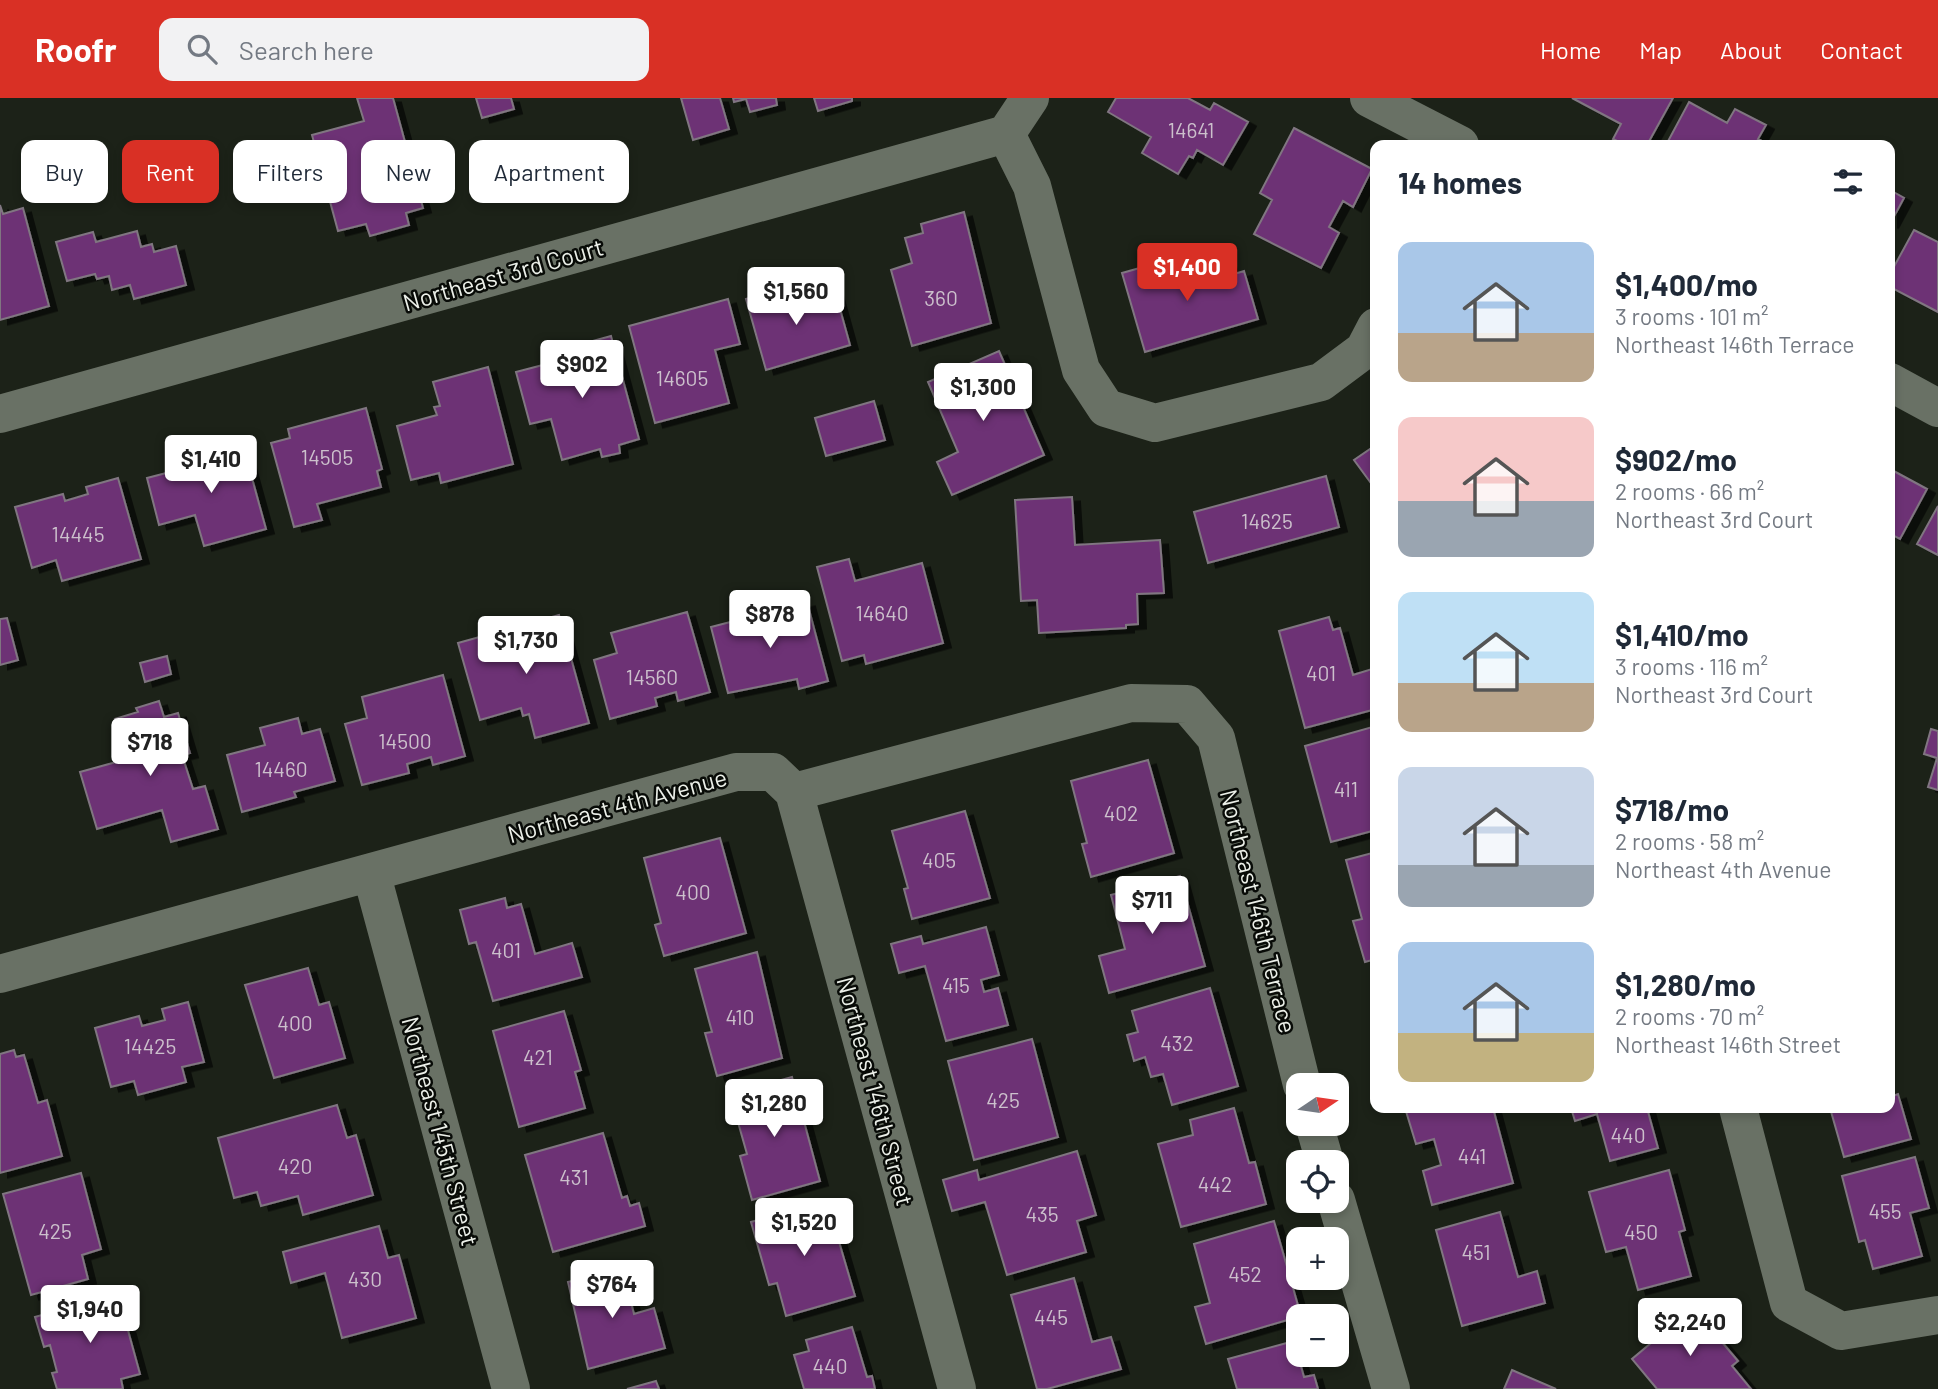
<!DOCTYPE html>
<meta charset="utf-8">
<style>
:root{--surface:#fff;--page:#f2f2f3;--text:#1f2937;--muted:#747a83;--accent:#d93025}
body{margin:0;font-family:Barlow,sans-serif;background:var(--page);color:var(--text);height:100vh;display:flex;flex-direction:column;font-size:26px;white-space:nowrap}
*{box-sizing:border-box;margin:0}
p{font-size:23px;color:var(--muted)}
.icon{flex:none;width:38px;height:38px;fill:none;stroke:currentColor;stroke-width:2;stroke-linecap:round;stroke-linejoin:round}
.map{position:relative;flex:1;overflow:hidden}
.sheet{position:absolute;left:1370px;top:42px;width:525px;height:973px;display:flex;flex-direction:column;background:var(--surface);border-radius:14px;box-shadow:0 4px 10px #0003}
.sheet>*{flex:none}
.banner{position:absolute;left:21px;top:42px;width:665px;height:63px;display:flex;gap:14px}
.needle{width:46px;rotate:77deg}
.controls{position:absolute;left:1286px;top:975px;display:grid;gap:14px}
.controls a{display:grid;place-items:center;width:63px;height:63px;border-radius:14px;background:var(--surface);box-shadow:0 4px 10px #0003;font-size:35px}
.price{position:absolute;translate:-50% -60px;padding:0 16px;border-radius:7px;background:#fff;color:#222;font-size:23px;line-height:46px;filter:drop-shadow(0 2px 4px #0008)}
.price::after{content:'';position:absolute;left:50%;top:42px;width:21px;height:16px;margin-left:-10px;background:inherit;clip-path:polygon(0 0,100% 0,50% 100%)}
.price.active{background:var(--accent);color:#fff}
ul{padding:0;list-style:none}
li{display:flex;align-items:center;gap:21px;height:175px;padding:0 28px}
li span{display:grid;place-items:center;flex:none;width:196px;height:140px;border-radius:14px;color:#555}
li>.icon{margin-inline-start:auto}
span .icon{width:84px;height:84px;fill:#fffc;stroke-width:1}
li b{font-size:30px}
h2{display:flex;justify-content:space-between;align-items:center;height:84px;padding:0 28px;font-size:30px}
.chip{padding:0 24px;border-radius:14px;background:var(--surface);box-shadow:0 4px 10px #0003;font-size:24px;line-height:63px}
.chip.active{background:var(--accent);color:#fff}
header{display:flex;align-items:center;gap:42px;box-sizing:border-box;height:98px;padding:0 35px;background:var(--accent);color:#fff}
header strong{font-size:33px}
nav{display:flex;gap:38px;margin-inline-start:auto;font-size:24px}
.search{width:490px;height:63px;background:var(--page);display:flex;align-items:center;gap:18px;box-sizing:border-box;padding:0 24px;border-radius:14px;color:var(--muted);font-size:26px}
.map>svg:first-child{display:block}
.building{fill:#6d3275;stroke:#807681;stroke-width:2;filter:url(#shadow)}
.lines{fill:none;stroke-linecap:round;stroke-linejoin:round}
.minor{stroke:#697165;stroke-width:38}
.labels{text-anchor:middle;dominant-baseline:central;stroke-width:5;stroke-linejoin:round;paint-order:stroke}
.number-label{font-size:21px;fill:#ccc0cc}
.street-label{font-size:24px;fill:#ecf0e9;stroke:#080b07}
</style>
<header>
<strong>Roofr</strong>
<div class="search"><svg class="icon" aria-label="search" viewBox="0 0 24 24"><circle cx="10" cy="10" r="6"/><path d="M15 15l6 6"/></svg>Search here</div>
<nav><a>Home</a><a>Map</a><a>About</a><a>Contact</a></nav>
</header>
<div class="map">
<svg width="1938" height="1291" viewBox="0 0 1938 1291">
<defs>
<filter id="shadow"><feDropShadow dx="8" dy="4.5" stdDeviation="0" flood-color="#0009"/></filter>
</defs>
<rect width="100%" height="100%" fill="#1c2218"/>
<path class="building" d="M357,0H393L423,110L406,115L409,127L370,138L366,126L338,133L312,37L364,23Z
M476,0H511L514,11L482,20Z
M681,0H720L729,31L693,42Z
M733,0H776L777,7L750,14L746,1L734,4Z
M814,0H852V3L818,13Z
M1116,0H1188L1210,12L1214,5L1248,24L1223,67L1197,52L1193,60L1189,58L1178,76L1142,55L1151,39L1108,14Z
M1572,0H1673L1647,47H1625L1613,41L1621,26Z
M1689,4L1727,25L1735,11L1766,27L1758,41L1769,47H1666Z
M1294,30L1372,71L1353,109L1343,103L1329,129L1339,135L1321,170L1254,136L1272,102L1260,95Z
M1890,92L1904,100L1890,126Z
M0,107L3,116L23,110L49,208L0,222Z
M964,114L991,225L912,248L891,172L912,165L905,140L923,135L921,126Z
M1914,132L1938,144V214L1890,189V176Z
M137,133L141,149L152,146L154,154L176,148L186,187L134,201L130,187L112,192L109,178L97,181L95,176L67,183L56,144L93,134L96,144Z
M1161,164L1166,183L1228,164L1231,177L1244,173L1258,221L1145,254L1122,175Z
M784,190L790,212L803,207L801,202L835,193L850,247L766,272L746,201Z
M728,201L740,246L715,252L729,305L655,325L629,228Z
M611,238L639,341L619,347L620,355L602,359L600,351L562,362L551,321L530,326L516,274L562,262L560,252Z
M999,253L1044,357L952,397L937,364L958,354L928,284Z
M488,269L513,366L441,385L439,375L411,382L397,328L437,317L434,309L440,308L433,284Z
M874,303L885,342L826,358L815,320Z
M366,310L382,371L377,373L381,389L317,406L322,422L294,429L271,345L290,340L288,331Z
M242,344L266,431L204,448L195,417L159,427L147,380L197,367L194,357Z
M1376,347V392L1354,362Z
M1890,371L1927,391L1900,441L1890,436Z
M1326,378L1339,429L1208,465L1194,414Z
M118,380L141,461L62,483L56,462L32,470L15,409L63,396L65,403L88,396L86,389Z
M1072,399L1075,447L1160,442L1164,495L1137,496L1138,526L1126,527V530L1039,535L1037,502L1021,503L1015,402Z
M1938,408V457L1917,446Z
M849,461L855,483L922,465L943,545L866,566L864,557L842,563L817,469Z
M807,504L828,583L799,591L797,581L728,595L711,529Z
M687,514L710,594L678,603L676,594L655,600L657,608L610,621L594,562L617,555L611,535Z
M559,517L589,625L535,640L529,616L523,618L521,610L480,622L458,545Z
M1329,519L1333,532L1340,530L1353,577L1372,571L1376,611L1305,630L1279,533Z
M7,520L18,562L0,567V521Z
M167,558L171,576L145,584L140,565Z
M443,577L465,658L433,667L431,659L407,666L409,675L362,687L345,626L367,620L362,599Z
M159,603L164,619L178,615L190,655L182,657L193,691L205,688L218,731L171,744L162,712L97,731L80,674L127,661L115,621L138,614L136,610Z
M298,620L302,636L320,631L335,683L294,694L296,699L242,714L227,657L265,647L260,630Z
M1376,628V732L1331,744L1305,648Z
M1931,631L1938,633V692L1928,689L1937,660L1924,656Z
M1148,662L1174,755L1091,779L1082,746L1087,745L1071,683Z
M965,713L990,800L912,821L904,791L908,790L892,733Z
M720,740L746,835L664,858L655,827L661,825L644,760Z
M1376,754V861L1365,864L1353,823L1362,821L1346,762Z
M1180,778L1205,868L1109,895L1099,858L1125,851L1111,797Z
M505,800L507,810L521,806L535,856L572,845L582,879L493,903L476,844L469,846L460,812Z
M986,829L999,877L981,882L984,894L998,890L1008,927L946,943L925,868L899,875L891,846L921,838L923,846Z
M757,854L782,960L717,978L705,935L712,934L695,871Z
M308,870L319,907L329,904L345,960L274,980L245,887Z
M1210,890L1238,988L1172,1007L1163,976L1151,979L1145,959L1134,963L1127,937L1138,934L1132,913Z
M188,904L204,964L182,969L186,984L138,997L134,983L111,989L95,930L139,918L142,928L165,922L162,911Z
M564,913L581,972L575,974L585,1010L519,1029L493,933Z
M1032,941L1058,1039L974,1062L948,963Z
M14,952L16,959L24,957L38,1005L47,1002L62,1058L0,1075V956Z
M792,979L820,1083L752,1102L740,1058L747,1056L730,996Z
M1898,996L1911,1041L1844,1059L1830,1010H1890V999Z
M337,1007L347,1040L356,1037L373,1097L303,1117L298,1098L261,1108L257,1094L234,1100L218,1040Z
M1234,1010L1249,1065L1255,1064L1266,1106L1181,1129L1158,1046L1193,1037L1190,1022Z
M1405,1010H1493L1513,1085L1432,1107L1423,1073L1441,1067L1434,1041L1416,1046Z
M1571,1010H1647L1658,1050L1610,1063L1597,1016L1575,1023Z
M603,1035L622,1100L627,1098L630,1108L639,1105L645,1128L553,1154L525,1057Z
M1077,1053L1096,1117L1077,1123L1086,1154L1007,1177L985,1104L952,1113L943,1082L977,1072L979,1082Z
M1915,1059L1929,1110L1910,1115L1922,1158L1873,1171L1865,1142L1859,1144L1842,1078Z
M1669,1072L1685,1132L1679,1134L1691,1178L1638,1192L1626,1149L1606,1154L1589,1094Z
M81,1075L101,1151L82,1157L88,1181L31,1197L3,1096Z
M827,1103L855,1198L786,1218L777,1185L769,1187L751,1124Z
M1500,1114L1518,1179L1537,1173L1545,1205L1462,1228L1436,1132Z
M1274,1123L1301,1218L1206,1246L1195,1209L1210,1205L1194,1146Z
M379,1128L388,1160L399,1157L416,1220L342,1240L325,1175L291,1185L283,1154Z
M622,1170L634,1216L654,1210L665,1250L588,1271L568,1184Z
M1074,1180L1092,1244L1111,1239L1121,1271L1047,1291H1037L1011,1197Z
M118,1196L140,1276L121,1281L123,1291H57L52,1275L57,1274L50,1247L44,1249L35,1219Z
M1693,1210L1738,1263L1732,1268L1751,1291H1657L1632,1261Z
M852,1229L867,1279L872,1278L875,1291H804L794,1257L809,1253L806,1242Z
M1294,1243L1304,1279L1314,1277L1318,1291H1237L1228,1261Z
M1512,1272L1556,1291H1504Z
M656,1283L659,1291H627Z"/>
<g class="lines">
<path class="minor" d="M1030,0L1006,36L1032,88L1081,272L1106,310L1155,325L1321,284L1364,252L1376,229
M1369,0L1460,47
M1890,284L1938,310
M0,316L1006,36
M794,694L1131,605L1187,606L1216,640L1302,987
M794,694L957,1291
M371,774L511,1291
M0,876L736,674H773L794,694
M1738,1010L1789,1205L1841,1233L1938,1217
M1314,1026L1325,1064
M1336,1102L1391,1291"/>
</g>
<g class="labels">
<g class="number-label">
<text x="1191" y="31">14641</text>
<text x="941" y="199">360</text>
<text x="682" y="279">14605</text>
<text x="327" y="358">14505</text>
<text x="1267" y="422">14625</text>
<text x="78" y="435">14445</text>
<text x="882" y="514">14640</text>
<text x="1321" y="574">401</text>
<text x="652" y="578">14560</text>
<text x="405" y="642">14500</text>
<text x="281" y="670">14460</text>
<text x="1346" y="690">411</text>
<text x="1121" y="714">402</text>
<text x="939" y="761">405</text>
<text x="693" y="793">400</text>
<text x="506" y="851">401</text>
<text x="956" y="886">415</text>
<text x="740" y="918">410</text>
<text x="295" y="924">400</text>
<text x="1177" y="944">432</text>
<text x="150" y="947">14425</text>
<text x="538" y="958">421</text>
<text x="1003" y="1001">425</text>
<text x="1628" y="1036">440</text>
<text x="1472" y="1057">441</text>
<text x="295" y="1067">420</text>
<text x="574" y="1078">431</text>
<text x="1215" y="1085">442</text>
<text x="1885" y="1112">455</text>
<text x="1042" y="1115">435</text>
<text x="55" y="1132">425</text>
<text x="1641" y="1133">450</text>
<text x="1476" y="1153">451</text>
<text x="1245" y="1175">452</text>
<text x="365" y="1180">430</text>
<text x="1051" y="1218">445</text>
<text x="830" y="1267">440</text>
</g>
<g class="street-label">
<text transform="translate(503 176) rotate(-16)">Northeast 3rd Court</text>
<text transform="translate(617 707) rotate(-15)">Northeast 4th Avenue</text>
<text transform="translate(1259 813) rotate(76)">Northeast 146th Terrace</text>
<text transform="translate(876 993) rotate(75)">Northeast 146th Street</text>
<text transform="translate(441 1033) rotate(75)">Northeast 145th Street</text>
</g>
</g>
</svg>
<div class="controls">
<a><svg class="needle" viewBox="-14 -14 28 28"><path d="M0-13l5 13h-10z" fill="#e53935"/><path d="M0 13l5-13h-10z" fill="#747a83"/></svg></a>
<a><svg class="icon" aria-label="locate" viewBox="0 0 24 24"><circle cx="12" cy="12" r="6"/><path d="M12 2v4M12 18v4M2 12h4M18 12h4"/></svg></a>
<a>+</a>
<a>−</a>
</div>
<b class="price active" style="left:1187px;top:205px">$1,400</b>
<b class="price" style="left:796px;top:229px">$1,560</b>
<b class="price" style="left:582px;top:302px">$902</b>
<b class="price" style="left:983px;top:325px">$1,300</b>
<b class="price" style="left:211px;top:397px">$1,410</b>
<b class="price" style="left:770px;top:552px">$878</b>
<b class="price" style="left:526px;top:578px">$1,730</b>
<b class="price" style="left:150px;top:680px">$718</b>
<b class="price" style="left:1152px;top:838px">$711</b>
<b class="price" style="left:774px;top:1041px">$1,280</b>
<b class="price" style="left:804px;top:1160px">$1,520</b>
<b class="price" style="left:612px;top:1222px">$764</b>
<b class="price" style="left:90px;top:1247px">$1,940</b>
<b class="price" style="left:1690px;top:1260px">$2,240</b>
<div class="banner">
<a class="chip">Buy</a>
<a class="chip active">Rent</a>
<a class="chip">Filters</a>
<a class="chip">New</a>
<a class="chip">Apartment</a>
</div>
<section class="sheet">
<h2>14 homes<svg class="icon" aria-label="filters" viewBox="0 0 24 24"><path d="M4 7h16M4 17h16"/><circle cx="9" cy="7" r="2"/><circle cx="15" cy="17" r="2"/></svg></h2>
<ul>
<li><span style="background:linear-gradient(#a9c7e8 65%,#b9a48a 0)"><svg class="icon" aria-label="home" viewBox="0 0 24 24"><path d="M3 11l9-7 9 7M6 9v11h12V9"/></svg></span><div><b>$1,400/mo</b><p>3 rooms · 101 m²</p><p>Northeast 146th Terrace</p></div></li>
<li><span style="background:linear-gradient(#f6c9c9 60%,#9aa5b1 0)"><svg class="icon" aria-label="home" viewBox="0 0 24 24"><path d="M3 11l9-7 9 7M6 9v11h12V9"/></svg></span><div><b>$902/mo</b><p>2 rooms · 66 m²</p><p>Northeast 3rd Court</p></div></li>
<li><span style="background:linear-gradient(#bfe0f5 65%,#b9a48a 0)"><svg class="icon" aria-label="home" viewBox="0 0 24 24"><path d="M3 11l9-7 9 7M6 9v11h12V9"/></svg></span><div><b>$1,410/mo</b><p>3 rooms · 116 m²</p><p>Northeast 3rd Court</p></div></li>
<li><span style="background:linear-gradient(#c9d6e8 70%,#9aa5b1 0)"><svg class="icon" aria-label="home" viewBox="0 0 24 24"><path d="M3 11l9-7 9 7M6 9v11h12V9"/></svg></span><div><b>$718/mo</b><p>2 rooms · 58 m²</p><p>Northeast 4th Avenue</p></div></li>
<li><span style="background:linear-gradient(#a9c7e8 65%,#c2b280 0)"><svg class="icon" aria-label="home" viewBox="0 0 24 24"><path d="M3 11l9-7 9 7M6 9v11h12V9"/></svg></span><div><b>$1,280/mo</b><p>2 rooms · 70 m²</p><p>Northeast 146th Street</p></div></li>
</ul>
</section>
</div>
